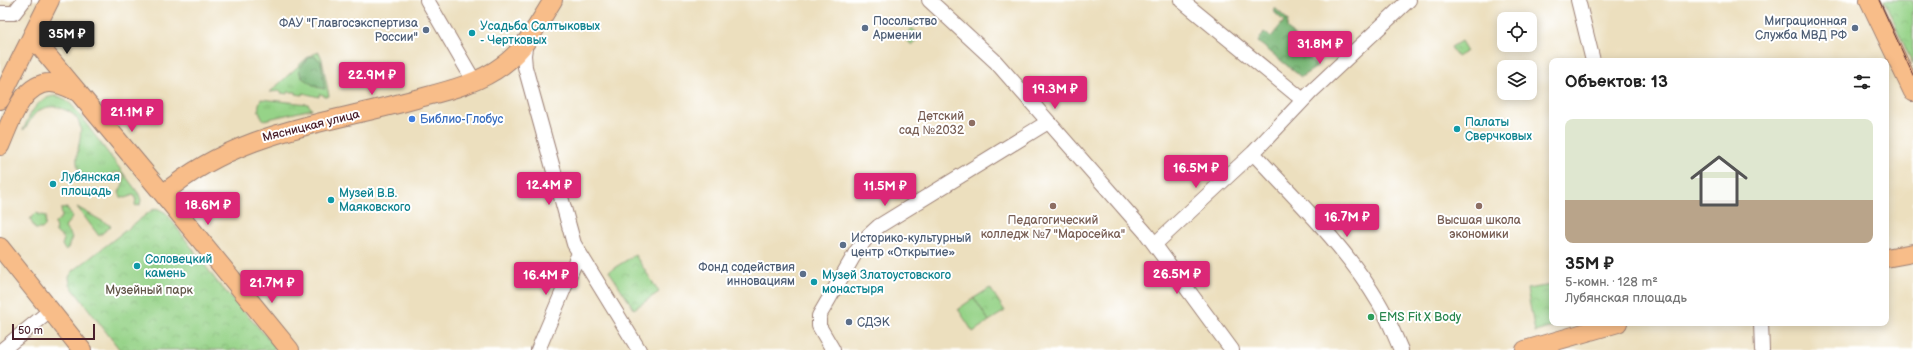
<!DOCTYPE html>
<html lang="ru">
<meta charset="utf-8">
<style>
:root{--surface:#fff;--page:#f6f6f6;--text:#222;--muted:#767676;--accent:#db2777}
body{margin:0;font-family:"Balsamiq Sans",sans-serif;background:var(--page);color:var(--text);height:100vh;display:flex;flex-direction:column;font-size:15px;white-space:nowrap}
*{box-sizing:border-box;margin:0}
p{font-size:13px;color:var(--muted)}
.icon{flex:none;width:22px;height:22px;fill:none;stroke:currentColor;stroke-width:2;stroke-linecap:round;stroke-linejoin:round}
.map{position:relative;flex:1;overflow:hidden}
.drawer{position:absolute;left:1549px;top:58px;width:340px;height:268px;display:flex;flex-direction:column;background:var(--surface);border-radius:8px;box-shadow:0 2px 10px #0003}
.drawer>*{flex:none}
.controls{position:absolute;left:1497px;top:12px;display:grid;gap:8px}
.controls a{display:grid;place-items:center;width:40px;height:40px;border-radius:8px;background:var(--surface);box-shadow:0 2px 10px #0003;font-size:20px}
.scale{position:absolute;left:12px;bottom:10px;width:83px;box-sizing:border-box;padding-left:4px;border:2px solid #4a1f2b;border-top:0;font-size:11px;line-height:14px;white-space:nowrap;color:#4a1f2b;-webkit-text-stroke:3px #fff;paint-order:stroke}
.price{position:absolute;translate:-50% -34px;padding:0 9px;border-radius:4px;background:var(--accent);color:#fff;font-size:13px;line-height:26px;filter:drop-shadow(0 1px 2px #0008)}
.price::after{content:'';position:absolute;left:50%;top:24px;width:12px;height:9px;margin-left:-6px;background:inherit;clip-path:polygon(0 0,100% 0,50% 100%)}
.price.current{background:#222;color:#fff}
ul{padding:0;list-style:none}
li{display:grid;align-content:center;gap:8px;height:212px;padding:0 16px}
li span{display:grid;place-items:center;height:124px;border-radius:8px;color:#555}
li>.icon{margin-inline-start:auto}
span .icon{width:72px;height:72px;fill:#fffc;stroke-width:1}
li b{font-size:17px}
h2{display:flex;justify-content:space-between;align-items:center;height:48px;padding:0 16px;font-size:17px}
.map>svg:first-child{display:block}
.grass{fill:url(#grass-tufts);stroke:#70795a}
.forest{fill:url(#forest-crowns);stroke:#616a50}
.park{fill:url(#park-crowns);stroke:#70795a}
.garden{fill:#96d388;stroke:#70795a}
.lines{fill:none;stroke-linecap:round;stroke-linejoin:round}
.minor-casing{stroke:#9b7f74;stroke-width:16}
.major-casing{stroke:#9b7f74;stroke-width:20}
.minor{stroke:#fff;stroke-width:14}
.major{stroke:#f8bd89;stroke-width:18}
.tram{stroke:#4a1f2b;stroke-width:1}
.service-dot{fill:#5c6f8a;stroke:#fff;stroke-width:1.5}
.culture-dot{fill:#0f9aa8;stroke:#fff;stroke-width:1.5}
.shop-dot{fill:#3f7fe0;stroke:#fff;stroke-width:1.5}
.education-dot{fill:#8d6e63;stroke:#fff;stroke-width:1.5}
.leisure-dot{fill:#2e9e5b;stroke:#fff;stroke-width:1.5}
.labels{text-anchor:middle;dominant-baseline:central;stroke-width:4;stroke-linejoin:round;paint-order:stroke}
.service-label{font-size:12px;fill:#4e5e75;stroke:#fff;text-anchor:start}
.culture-label{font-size:12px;fill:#0d838f;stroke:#fff;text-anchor:start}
.education-label{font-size:12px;fill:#785e54;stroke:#fff}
.shop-label{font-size:12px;fill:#366cbe;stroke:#fff;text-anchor:start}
.street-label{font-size:12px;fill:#4a1f2b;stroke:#fff}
.park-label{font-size:12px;fill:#615547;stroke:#fff}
.leisure-label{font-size:12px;fill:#27864d;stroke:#fff;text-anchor:start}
</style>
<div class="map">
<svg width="1913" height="350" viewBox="0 0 1913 350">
<defs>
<pattern id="grass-tufts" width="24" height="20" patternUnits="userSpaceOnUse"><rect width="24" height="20" fill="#96d388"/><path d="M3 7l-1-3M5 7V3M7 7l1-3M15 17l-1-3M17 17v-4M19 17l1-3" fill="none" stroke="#83b576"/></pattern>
<pattern id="forest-crowns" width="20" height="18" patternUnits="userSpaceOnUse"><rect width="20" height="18" fill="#78b574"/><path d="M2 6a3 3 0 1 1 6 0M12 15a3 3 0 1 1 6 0" fill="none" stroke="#64935f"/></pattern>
<pattern id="park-crowns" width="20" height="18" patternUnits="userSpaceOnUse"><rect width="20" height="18" fill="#96d388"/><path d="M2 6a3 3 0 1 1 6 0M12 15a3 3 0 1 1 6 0" fill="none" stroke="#83b576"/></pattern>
</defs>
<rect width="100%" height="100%" fill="#fff"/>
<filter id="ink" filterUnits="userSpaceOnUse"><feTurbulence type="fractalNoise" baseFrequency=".025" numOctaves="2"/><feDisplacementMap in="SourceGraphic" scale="8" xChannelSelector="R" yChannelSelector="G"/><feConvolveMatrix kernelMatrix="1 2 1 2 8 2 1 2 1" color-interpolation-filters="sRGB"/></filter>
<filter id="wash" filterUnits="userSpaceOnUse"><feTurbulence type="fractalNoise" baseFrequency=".012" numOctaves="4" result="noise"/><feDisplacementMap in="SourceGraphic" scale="16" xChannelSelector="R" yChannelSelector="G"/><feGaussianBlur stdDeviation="0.9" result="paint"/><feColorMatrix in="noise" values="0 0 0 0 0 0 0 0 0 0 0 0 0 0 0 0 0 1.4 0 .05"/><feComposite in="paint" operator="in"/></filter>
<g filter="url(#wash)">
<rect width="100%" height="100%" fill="#ecdfbe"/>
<path class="grass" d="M912,28L921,37L912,45L903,37Z
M319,52L322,59L329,96L327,97H324V95L319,94V97L303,93L302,95L296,94V92H288V94L281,93V91L270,92L309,56Z
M55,96L61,97L72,105L139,194L141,200L140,205L136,206L135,205L136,198L133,195L126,198L121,197L119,192C123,185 130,170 114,173C111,173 109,176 106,177C98,181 87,180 81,173C66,155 99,122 63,109C55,106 47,106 40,110C30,115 29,127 23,130C30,115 36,98 55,96Z
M261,99L308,104L312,109L264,120C258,114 257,106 261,99Z
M77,207L111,226L99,236Z
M67,208L71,214L72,218L66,225L65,228L72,237L68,248L65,250L62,245L64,239L56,232L55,223L62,217L61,209Z
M36,213L46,216L45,226L42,229H35L30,219Z"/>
<path class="forest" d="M1275,8L1288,20L1287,28L1304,47V51L1317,67L1301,77L1258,42L1264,32L1271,37L1284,21L1274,12Z
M314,56L321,61L325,89L316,87L301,77L299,69L309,57Z"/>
<path class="park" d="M1884,0H1913V65Z
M1461,41L1467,51L1457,57L1451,47Z
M157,208L166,213L218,283L276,347L272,350H120L70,285L69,277L73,271L152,210Z
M635,255L659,292L634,309L609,271Z
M1552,285V323H1566L1535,332L1527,289Z
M990,288L1005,311L989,321L974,298Z"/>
<path class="garden" d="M974,298L989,321L973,332L958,309Z"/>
</g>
<g filter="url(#ink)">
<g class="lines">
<g class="minor-casing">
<path id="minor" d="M427,0L474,81
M929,0L995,61L1146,233L1232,350
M1181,0L1303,100
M1578,0L1593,61
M0,13H14L24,0
M526,41L524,55L525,67L574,244L639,350
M1253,153C1297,200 1346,247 1379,303C1388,318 1394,334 1401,350
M1155,244L1253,153L1311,92L1409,0
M1761,323L1762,350
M2,350L51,310
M538,350L579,253
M833,350L819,326V316L856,252L868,236L879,226L1048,122"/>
</g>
<g class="major-casing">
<path id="major" d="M1869,0L1913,92
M32,37L163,194L290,350
M0,100L50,0
M0,146C10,124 21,83 50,83C60,83 69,88 77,92
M163,194C237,131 326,124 416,99C446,91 478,84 503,65C525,49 539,23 553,0
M0,247L82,350
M1886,258L1913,253
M1525,350L1618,323"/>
</g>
<use href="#minor" class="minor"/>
<use href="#major" class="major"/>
<path class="tram" d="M1879,0L1913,75"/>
</g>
</g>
<g class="service-dot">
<circle cx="865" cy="28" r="4"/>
<circle cx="1855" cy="28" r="4"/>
<circle cx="426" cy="30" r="4"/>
<circle cx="843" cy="245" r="4"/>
<circle cx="803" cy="274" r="4"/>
<circle cx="849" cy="322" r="4"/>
</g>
<g class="culture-dot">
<circle cx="472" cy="33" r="4"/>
<circle cx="1457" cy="129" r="4"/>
<circle cx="53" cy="184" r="4"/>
<circle cx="331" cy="200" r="4"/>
<circle cx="137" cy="266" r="4"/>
<circle cx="814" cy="282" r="4"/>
</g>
<circle class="shop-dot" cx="412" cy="119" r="4"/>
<g class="education-dot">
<circle cx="972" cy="123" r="4"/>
<circle cx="1053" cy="206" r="4"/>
<circle cx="1479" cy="206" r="4"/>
</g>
<circle class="leisure-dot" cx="1371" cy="317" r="4"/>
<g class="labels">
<g class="service-label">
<text x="873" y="21">Посольство<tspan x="873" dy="14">Армении</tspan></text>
<text x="1847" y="21" text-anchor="end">Миграционная<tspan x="1847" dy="14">Служба МВД РФ</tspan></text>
<text x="418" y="23" text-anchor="end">ФАУ "Главгосэкспертиза<tspan x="418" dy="14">России"</tspan></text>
<text x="851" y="238">Историко-культурный<tspan x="851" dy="14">центр «Открытие»</tspan></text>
<text x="795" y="267" text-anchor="end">Фонд содействия<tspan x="795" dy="14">инновациям</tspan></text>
<text x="857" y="322">СДЭК</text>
</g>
<g class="culture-label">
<text x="480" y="26">Усадьба Салтыковых<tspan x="480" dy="14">- Чертковых</tspan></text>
<text x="1465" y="122">Палаты<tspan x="1465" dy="14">Сверчковых</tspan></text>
<text x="61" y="177">Лубянская<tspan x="61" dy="14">площадь</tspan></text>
<text x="339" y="193">Музей В.В.<tspan x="339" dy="14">Маяковского</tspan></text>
<text x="145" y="259">Соловецкий<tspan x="145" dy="14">камень</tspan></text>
<text x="822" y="275">Музей Златоустовского<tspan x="822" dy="14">монастыря</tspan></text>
</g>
<g class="education-label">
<text x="964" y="116" text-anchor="end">Детский<tspan x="964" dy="14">сад №2032</tspan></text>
<text x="1053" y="220">Педагогический<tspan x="1053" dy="14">колледж №7 "Маросейка"</tspan></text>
<text x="1479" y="220">Высшая школа<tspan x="1479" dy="14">экономики</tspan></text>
</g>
<g class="shop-label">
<text x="420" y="119">Библио-Глобус</text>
</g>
<g class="street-label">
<text transform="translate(311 126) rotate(-14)">Мясницкая улица</text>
</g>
<g class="park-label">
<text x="149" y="290">Музейный парк</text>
</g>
<g class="leisure-label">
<text x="1379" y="317">EMS Fit X Body</text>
</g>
</g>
</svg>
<div class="controls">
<a><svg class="icon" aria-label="locate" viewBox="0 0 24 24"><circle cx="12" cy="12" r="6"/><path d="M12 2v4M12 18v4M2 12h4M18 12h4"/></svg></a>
<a><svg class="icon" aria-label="layers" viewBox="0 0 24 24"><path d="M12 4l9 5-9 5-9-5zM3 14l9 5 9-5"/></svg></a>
</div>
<div class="scale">50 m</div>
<b class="price current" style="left:67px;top:55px">35M ₽</b>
<b class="price" style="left:1320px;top:65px">31.8M ₽</b>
<b class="price" style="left:372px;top:96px">22.9M ₽</b>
<b class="price" style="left:1055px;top:110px">19.3M ₽</b>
<b class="price" style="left:132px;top:133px">21.1M ₽</b>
<b class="price" style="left:1196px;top:189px">16.5M ₽</b>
<b class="price" style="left:549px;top:206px">12.4M ₽</b>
<b class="price" style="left:885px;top:207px">11.5M ₽</b>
<b class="price" style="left:208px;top:226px">18.6M ₽</b>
<b class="price" style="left:1347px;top:238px">16.7M ₽</b>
<b class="price" style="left:1177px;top:295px">26.5M ₽</b>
<b class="price" style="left:546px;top:296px">16.4M ₽</b>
<b class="price" style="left:272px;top:304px">21.7M ₽</b>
<section class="drawer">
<h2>Объектов: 13<svg class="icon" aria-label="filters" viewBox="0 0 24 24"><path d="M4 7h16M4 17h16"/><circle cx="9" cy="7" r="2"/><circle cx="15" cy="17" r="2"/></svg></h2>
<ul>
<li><span style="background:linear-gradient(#dfe7d0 65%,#b9a48a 0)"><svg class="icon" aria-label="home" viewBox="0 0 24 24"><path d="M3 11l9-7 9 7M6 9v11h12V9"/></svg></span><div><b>35M ₽</b><p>5-комн. · 128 m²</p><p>Лубянская площадь</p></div></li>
</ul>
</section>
</div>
